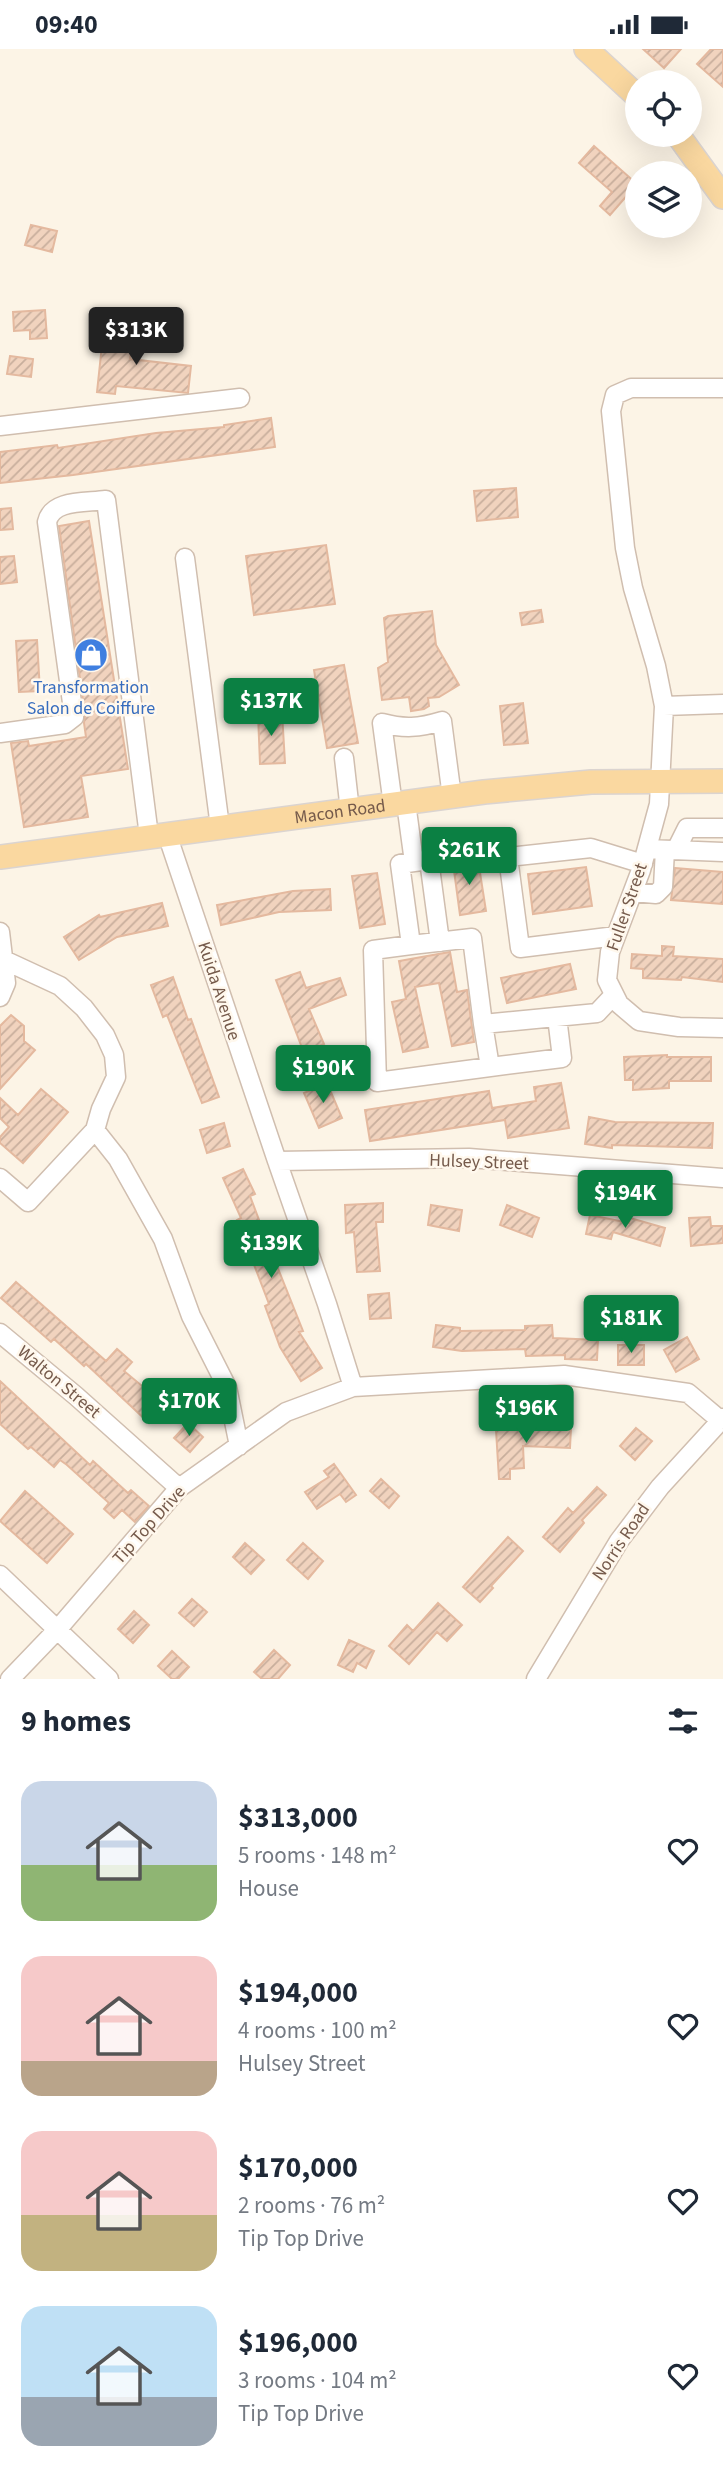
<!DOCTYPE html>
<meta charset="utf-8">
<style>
:root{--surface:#fff;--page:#f6f6f7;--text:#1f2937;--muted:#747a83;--accent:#0b8043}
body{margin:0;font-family:"Source Sans 3",sans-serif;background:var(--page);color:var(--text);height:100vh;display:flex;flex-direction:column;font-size:26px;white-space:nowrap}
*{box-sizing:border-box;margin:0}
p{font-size:23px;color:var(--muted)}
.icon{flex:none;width:38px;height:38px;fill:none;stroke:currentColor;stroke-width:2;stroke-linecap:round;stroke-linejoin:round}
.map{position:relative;height:1630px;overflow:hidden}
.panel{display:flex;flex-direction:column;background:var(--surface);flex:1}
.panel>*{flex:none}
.buttons{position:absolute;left:625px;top:21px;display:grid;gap:14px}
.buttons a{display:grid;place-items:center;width:77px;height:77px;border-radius:50%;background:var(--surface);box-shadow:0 7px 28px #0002;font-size:35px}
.price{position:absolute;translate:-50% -60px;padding:0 16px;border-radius:7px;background:var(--accent);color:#fff;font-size:23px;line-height:46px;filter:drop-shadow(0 2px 4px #0008)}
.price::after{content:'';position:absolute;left:50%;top:42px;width:21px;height:16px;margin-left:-10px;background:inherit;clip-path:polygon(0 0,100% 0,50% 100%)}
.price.on{background:#222;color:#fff}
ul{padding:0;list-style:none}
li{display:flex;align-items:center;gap:21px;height:175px;padding:0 21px}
li span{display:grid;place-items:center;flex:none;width:196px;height:140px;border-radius:21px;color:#555}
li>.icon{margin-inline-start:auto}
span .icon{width:84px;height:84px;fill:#fffc;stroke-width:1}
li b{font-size:30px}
h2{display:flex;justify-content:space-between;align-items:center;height:84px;padding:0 21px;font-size:30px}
.status{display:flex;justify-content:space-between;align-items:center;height:49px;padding:0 35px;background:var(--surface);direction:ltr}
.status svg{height:19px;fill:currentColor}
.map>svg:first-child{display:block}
.building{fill:url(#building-hatch);stroke:#e4b99f;stroke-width:2}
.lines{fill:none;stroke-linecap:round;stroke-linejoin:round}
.minor-casing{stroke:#d0beaf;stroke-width:21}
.major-casing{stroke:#dbd4d0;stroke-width:26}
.minor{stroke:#fff;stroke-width:18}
.major{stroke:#fad8a0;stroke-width:23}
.labels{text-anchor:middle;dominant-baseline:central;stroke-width:5;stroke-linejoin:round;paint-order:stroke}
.shop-label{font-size:18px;fill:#366cbe;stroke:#fff8ed}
.street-label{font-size:18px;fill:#755a4b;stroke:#fff8ed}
</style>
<div class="status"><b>09:40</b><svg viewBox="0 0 49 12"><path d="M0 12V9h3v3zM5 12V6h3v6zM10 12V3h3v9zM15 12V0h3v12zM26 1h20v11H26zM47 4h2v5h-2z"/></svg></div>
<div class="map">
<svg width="723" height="1630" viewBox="0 0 723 1630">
<defs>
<pattern id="building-hatch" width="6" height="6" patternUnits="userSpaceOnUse" patternTransform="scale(1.75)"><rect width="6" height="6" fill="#f1d3be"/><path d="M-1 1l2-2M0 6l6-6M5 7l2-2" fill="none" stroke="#c8ae9c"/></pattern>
</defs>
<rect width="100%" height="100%" fill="#fcf4e6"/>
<path class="building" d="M643,0H681L664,19Z
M711,0H723V38L697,15Z
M594,97L637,135L610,166L600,157L612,143L579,114Z
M31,176L57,182L52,203L25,196Z
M45,261L47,289L30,290V281L14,282L13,263Z
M104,277L134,282L130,310L191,317L188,344L116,337L115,345L97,343Z
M10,307L33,310L31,328L7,325Z
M271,369L275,398L73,426L0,434V403L57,396L58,399L156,384L224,378V376Z
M516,439L518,468L477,472L474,442Z
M11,459L13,480L0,481V460Z
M89,472L128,720L81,727L88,768L24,778L11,694L28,692L29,697L86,688L84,674L85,666L59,477Z
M326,496L335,555L254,566L246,507Z
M14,507L17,533L0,535V508Z
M541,561L543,573L522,576L520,564Z
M432,562L436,596L459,636L439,648L428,649L429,657L424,660L411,662L409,648L382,651L378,619L388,613L384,569L388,567Z
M37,591L40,642L19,643L16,592Z
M344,616L358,694L327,699L314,621Z
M523,654L528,694L504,696L500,657Z
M282,663L285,714L260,715L258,665Z
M478,811L486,862L460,866L453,814Z
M586,818L592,857L533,865L528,825Z
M675,819L723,823V855L671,851Z
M377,824L385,875L360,879L352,827Z
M330,840L331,861L279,863L221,876L217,856L293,842Z
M162,854L168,877L117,888L79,911L64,888L99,866L100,868Z
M662,897L674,898L673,907L723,910V933L682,928L681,931L643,929V920L631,919L632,905L662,907Z
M450,903L457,943L467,941L474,993L452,997L439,934L415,938L428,998L403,1003L392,953L406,950L399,912Z
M570,915L576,940L507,954L501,929Z
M300,923L306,939L340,929L346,946L309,960L324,995L304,1004L276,931Z
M173,928L188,971L191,970L219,1048L202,1054L167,966L163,968L151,936Z
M11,966L24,977V992L35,1001L0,1040V977Z
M667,1006V1008H711V1032H669V1039L633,1041V1031H625L624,1008Z
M327,1034L342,1069L319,1079L304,1044Z
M561,1034L569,1079L508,1089L505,1071L370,1092L365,1061L489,1042L492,1059L536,1052L534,1038Z
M41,1040L68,1063L23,1114L0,1094V1088L9,1078L0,1069V1049L18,1066Z
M589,1068L615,1073L713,1074L712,1099L612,1096V1099L585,1095Z
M224,1074L230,1097L207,1104L200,1081Z
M243,1120L255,1145L250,1147L267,1192L303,1282L299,1283L322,1319L301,1332L280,1298L265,1257L269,1255L237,1171L241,1169L223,1129Z
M383,1154V1173H376L380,1222L357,1223L354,1183L346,1184L345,1156Z
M431,1156L462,1161L459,1182L428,1176Z
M507,1156L539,1169L532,1188L500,1176Z
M590,1166L629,1174L630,1169L665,1179L660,1197L613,1183L611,1190L586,1185Z
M710,1168L711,1177H723V1194L691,1197L689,1169Z
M16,1233L106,1312L117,1300L132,1313L124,1322L165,1356L149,1374L86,1315L84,1317L54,1290L51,1293L1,1249Z
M389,1244L391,1269L370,1270L368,1246Z
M436,1276L460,1279V1282L525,1281V1277L552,1276L553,1289L598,1291L597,1311L565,1310V1306L526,1307L525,1300L462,1302L433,1298Z
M687,1288L699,1310L676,1323L664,1301Z
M618,1296H644V1316H618Z
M0,1332L90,1416L93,1412L128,1444L131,1441L149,1457L135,1473L122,1461L114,1469L104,1460L109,1454L67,1416L60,1411L54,1418L31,1398L28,1400L0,1375Z
M188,1374L203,1388L190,1403L174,1389Z
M544,1378L571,1379L570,1399L523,1397L524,1419L510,1420V1430H499L496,1381Z
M636,1379L652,1392L635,1411L620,1397Z
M334,1415L356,1446L346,1453L340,1445L317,1460L305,1443L329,1428L324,1422Z
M381,1430L399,1447L389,1459L370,1442Z
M597,1438L606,1446L582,1471L584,1474L560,1503L543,1488L568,1459L573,1464Z
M25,1442L73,1485L47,1514L0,1472Z
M508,1488L523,1502L491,1537L493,1539L480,1553L463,1538Z
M245,1494L264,1511L251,1525L233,1508Z
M303,1494L323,1512L308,1530L287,1511Z
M192,1550L207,1563L194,1577L179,1564Z
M438,1554L462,1576L447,1592L437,1583L409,1615L389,1597L407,1576L413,1582Z
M134,1562L149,1576L133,1594L118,1580Z
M349,1591L374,1602L366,1619L357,1614L353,1623L338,1616Z
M274,1601L290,1616L278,1630H262L254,1623Z
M172,1602L189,1618L178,1630H172L158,1617Z"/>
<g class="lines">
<g class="minor-casing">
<path id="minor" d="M723,339H631L615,346L611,362L625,499L633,539L656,617L664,657L659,755L641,821L610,903L607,931L619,955L639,972L679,978L723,979
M0,377L240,349
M185,509L220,778
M664,657L723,655
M0,684L65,675L74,668L47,473C52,450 86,454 106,451L149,787
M344,709L350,762
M406,754L414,813L400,815L411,896L373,901L377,1033L490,1018L483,975L597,964L614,946
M393,756L382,674C404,680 419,679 442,672L452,748
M167,785L277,1112L327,1255L353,1338
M647,800L723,803
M676,801L687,779H723
M414,813L429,811L440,893
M633,843L656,845L663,838L665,801
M0,883L6,934L0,948
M616,887L520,899L508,808L591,799L643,815
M411,896L472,889L483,975
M0,912L4,911L60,937L84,959L105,986L114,1006L116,1028L101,1060L95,1081L28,1153L0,1129
M490,1018L562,1009L557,968
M95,1081L118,1110L163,1190L191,1267L227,1338L239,1397
M277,1112L469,1109L723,1129
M0,1284L76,1347L179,1439
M0,1526L109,1630
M10,1630L57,1581L179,1439L286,1363L353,1338L564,1326L688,1344L720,1371
M536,1630L619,1492L660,1438L723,1369"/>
</g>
<g class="major-casing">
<g id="major">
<path d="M586,0L637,47"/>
<path d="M678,86L723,148"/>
<path id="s1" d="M0,808L484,743L591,733L723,732"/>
</g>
</g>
<use href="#minor" class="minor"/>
<use href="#major" class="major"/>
</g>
<defs>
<g id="shop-disc" transform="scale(1.75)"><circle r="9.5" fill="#3f7fe0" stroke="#fff8ed"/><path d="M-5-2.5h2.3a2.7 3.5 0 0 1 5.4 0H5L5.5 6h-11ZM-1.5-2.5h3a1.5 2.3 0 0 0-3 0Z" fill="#fff"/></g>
</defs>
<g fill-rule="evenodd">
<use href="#shop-disc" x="91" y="606"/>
</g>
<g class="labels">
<g class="shop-label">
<text x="91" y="638">Transformation<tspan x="91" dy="21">Salon de Coiffure</tspan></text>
</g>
<g class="street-label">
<text stroke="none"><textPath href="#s1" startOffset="343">Macon Road</textPath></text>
<text transform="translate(627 858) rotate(-71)">Fuller Street</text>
<text transform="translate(219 942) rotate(72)">Kuida Avenue</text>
<text transform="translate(479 1113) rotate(2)">Hulsey Street</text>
<text transform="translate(59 1333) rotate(40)">Walton Street</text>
<text transform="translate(149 1476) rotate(-48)">Tip Top Drive</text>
<text transform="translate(621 1493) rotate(-56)">Norris Road</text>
</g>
</g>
</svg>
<div class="buttons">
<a><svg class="icon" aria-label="locate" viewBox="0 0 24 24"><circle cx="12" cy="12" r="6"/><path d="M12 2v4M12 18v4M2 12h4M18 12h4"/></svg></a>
<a><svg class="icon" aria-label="layers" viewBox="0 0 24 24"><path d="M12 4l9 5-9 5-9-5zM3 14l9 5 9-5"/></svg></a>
</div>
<b class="price on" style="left:136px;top:318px">$313K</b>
<b class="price" style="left:271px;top:689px">$137K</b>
<b class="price" style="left:469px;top:838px">$261K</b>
<b class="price" style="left:323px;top:1056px">$190K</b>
<b class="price" style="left:625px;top:1181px">$194K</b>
<b class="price" style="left:271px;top:1231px">$139K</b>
<b class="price" style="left:631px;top:1306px">$181K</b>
<b class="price" style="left:189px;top:1389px">$170K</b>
<b class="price" style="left:526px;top:1396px">$196K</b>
</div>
<section class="panel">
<h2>9 homes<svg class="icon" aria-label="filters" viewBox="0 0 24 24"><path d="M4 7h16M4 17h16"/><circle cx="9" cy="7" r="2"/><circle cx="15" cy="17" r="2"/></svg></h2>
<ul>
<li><span style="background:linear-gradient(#c9d6e8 60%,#8fb573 0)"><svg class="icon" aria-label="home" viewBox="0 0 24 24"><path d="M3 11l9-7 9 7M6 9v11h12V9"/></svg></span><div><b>$313,000</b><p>5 rooms · 148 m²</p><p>House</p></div><svg class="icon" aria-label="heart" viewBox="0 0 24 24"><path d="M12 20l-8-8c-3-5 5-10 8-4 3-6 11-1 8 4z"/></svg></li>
<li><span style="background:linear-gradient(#f6c9c9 75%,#b9a48a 0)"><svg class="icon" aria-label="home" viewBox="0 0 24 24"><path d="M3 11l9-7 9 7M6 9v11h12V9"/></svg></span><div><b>$194,000</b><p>4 rooms · 100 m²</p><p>Hulsey Street</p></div><svg class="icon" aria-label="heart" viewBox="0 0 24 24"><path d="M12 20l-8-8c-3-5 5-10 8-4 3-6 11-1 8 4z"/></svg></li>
<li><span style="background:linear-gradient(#f6c9c9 60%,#c2b280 0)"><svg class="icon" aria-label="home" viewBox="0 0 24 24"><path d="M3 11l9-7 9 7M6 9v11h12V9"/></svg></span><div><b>$170,000</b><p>2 rooms · 76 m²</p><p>Tip Top Drive</p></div><svg class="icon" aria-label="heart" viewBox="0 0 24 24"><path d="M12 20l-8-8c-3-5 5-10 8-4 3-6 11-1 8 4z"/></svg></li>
<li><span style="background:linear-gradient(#bfe0f5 65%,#9aa5b1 0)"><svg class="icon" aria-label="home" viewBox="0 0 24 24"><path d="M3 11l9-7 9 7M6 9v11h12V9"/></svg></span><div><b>$196,000</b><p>3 rooms · 104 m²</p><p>Tip Top Drive</p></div><svg class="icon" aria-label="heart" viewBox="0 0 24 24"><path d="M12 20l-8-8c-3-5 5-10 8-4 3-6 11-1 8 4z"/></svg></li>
</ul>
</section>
